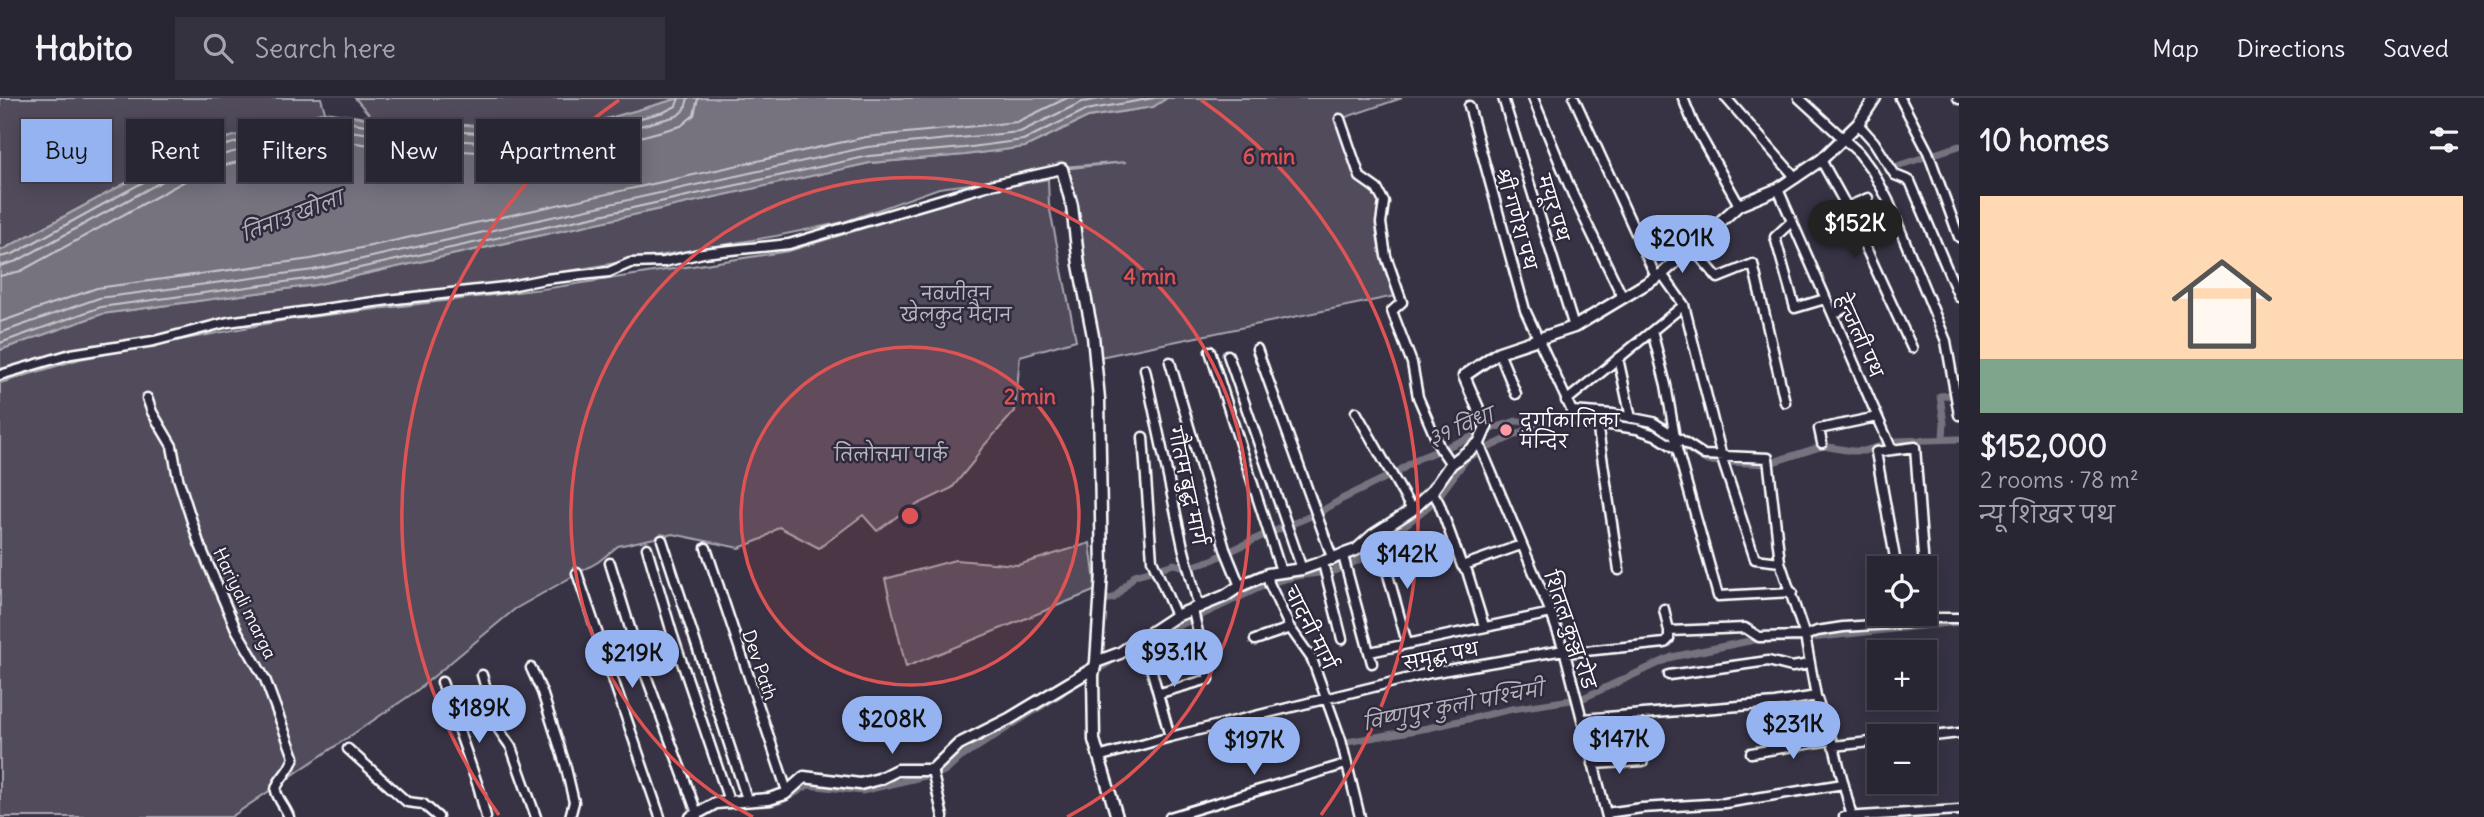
<!DOCTYPE html>
<meta charset="utf-8">
<style>
:root{--surface:#292634;--page:#353240;--text:#f1f3f6;--muted:#a5a5ac;--line:#45434f;--accent:#95b2f1}
body{margin:0;font-family:Delius,"Playpen Sans Deva",sans-serif;background:var(--page);color:var(--text);height:100vh;display:flex;flex-direction:column;font-size:26px;white-space:nowrap}
*{box-sizing:border-box;margin:0}
p{font-size:23px;color:var(--muted)}
.icon{flex:none;width:38px;height:38px;fill:none;stroke:currentColor;stroke-width:2;stroke-linecap:round;stroke-linejoin:round}
.map{position:relative;flex:1;overflow:hidden}
.panel{display:flex;flex-direction:column;background:var(--surface);width:525px}
.panel>*{flex:none}
.guide{position:absolute;left:21px;top:21px;width:665px;height:63px;display:flex;gap:14px}
.buttons{position:absolute;left:1867px;top:458px;display:grid;gap:14px}
.buttons a{display:grid;place-items:center;width:70px;height:70px;border-radius:0px;background:var(--surface);box-shadow:0 4px 18px #0003,0 0 0 2px var(--line);font-size:35px}
.price{position:absolute;translate:-50% -60px;padding:0 16px;border-radius:24px;background:var(--accent);color:#111;font-size:23px;line-height:46px;filter:drop-shadow(0 2px 4px #0008)}
.price::after{content:'';position:absolute;left:50%;top:42px;width:21px;height:16px;margin-left:-10px;background:inherit;clip-path:polygon(0 0,100% 0,50% 100%)}
.price.active{background:#222;color:#fff}
ul{padding:0;list-style:none}
li{display:grid;align-content:center;gap:14px;height:371px;padding:0 21px}
li span{display:grid;place-items:center;height:217px;border-radius:0px;color:#555}
li>.icon{margin-inline-start:auto}
span .icon{width:126px;height:126px;fill:#fffc;stroke-width:1}
li b{font-size:30px}
h2{display:flex;justify-content:space-between;align-items:center;height:84px;padding:0 21px;font-size:30px}
.pill{padding:0 24px;border-radius:0px;background:var(--surface);box-shadow:0 4px 18px #0003,0 0 0 2px var(--line);font-size:24px;line-height:63px}
.pill.active{background:var(--accent);color:#111}
header{display:flex;align-items:center;gap:42px;box-sizing:border-box;height:98px;padding:0 35px;background:var(--surface);border-bottom:2px solid var(--line)}
header strong{font-size:33px}
nav{display:flex;gap:38px;margin-inline-start:auto;font-size:24px}
.search{width:490px;height:63px;background:var(--page);display:flex;align-items:center;gap:18px;box-sizing:border-box;padding:0 24px;border-radius:0px;color:var(--muted);font-size:26px}
main{display:flex;flex:1;min-height:0}
.map>svg:first-child{display:block}
.green{fill:#514c5c;stroke:#a8a6ae;stroke-width:2}
.water{fill:#76737f;stroke:#adabb2;stroke-width:2}
.lines{fill:none;stroke-linecap:round;stroke-linejoin:round}
.shore{stroke:#c8c7cc;stroke-width:2}
.canal{stroke:#76737f;stroke-width:7}
.minor-casing{stroke:#fff;stroke-width:13}
.tertiary-casing{stroke:#fff;stroke-width:15}
.minor{stroke:#2f2a3d;stroke-width:8}
.tertiary{stroke:#2f2a3d;stroke-width:10}
.ring{fill:none;stroke:#de5353;stroke-width:3.5}
.poi-dot{fill:#ff9aa2;stroke:#2f2a3d;stroke-width:2.5}
.labels{text-anchor:middle;dominant-baseline:central;stroke-width:5;stroke-linejoin:round;paint-order:stroke}
.street-label{font-size:18px;fill:#fff;stroke:#2f2a3d}
.park-label{font-size:18px;fill:#b9b7be;stroke:#2f2a3d}
.poi-label{font-size:18px;fill:#fff;stroke:#2f2a3d;text-anchor:start}
.water-label{font-size:19px;font-style:italic;fill:#b4b2b9;stroke:#2f2a3d}
.centre{fill:#de5353;stroke:#2f2a3d;stroke-width:3.5}
.ring-label{font-size:21px;text-anchor:middle;font-weight:bold;fill:#de5353;stroke:#2f2a3d;stroke-width:5;stroke-linejoin:round;paint-order:stroke}
</style>
<header>
<strong>Habito</strong>
<div class="search"><svg class="icon" aria-label="search" viewBox="0 0 24 24"><circle cx="10" cy="10" r="6"/><path d="M15 15l6 6"/></svg>Search here</div>
<nav><a>Map</a><a>Directions</a><a>Saved</a></nav>
</header>
<main>
<div class="map">
<svg width="1959" height="719" viewBox="0 0 1959 719">
<rect width="100%" height="100%" fill="#373345"/>
<filter id="ink" filterUnits="userSpaceOnUse"><feTurbulence type="fractalNoise" baseFrequency=".0143" numOctaves="2"/><feDisplacementMap in="SourceGraphic" scale="14" xChannelSelector="R" yChannelSelector="G"/><feConvolveMatrix kernelMatrix="1 2 1 2 8 2 1 2 1" color-interpolation-filters="sRGB"/></filter>
<g filter="url(#ink)">
<path class="green" d="M0,0H321L325,14L193,49L0,153Z
M355,0H680L571,31L480,28L373,21Z
M1167,0H1402L1340,21L1360,79L1380,105L1383,156L1395,198L1095,260L1062,71L1126,64L1036,71L1002,82L939,90L844,124L776,138L461,191L208,225L159,237L72,252L0,273V252L102,216L315,187L870,65L965,57L1025,49L1088,19L1153,9Z
M1048,81L1049,107L1076,242L1020,258L1015,313L981,351L974,363L952,390L906,412L877,433L863,417L819,450L779,429L762,441L739,450L673,436L618,448L598,464L515,511L415,594L231,719H0V285L80,261L286,222L550,190L789,153L988,92Z
M1090,445L1096,492L906,569L885,481L955,462L1018,467Z"/>
<path class="water" d="M680,0H1167L1153,9L1088,19L1025,49L965,57L870,65L315,187L102,216L0,252V153L193,49L325,14L373,21L480,28L571,31Z"/>
<g class="lines">
<path class="shore" d="M0,159L13,156L196,55L324,21L373,28L479,35L571,38L664,14L676,8L679,0
M0,168L17,163L199,63L325,30L372,36L479,44L572,46L677,18L685,11L688,0
M0,178L21,173L203,73L325,41L371,47L478,54L572,57L681,28L694,17L698,0
M0,224L97,190L311,161L866,39L1017,24L1067,0
M0,235L99,200L313,172L867,49L1020,34L1082,4L1107,0
M0,245L101,209L314,180L869,58L964,50L1023,42L1086,12L1154,0"/>
<path class="canal" d="M1894,69L1959,48
M1596,317L1657,332L1707,363L1767,366L1823,348L1852,353
M1943,340L1944,325L1940,298L1959,296
M1850,353H1864L1897,343L1959,341
M1396,375L1417,361L1494,330L1516,323L1538,325
M1322,413L1342,401L1385,380
M1275,433L1311,418
M1191,469L1212,462L1264,437
M1161,470L1174,466L1181,468
M1103,502L1114,500L1135,477L1150,473
M1811,540L1959,524
M1140,546L1269,485L1296,478L1334,473L1366,459L1436,402L1468,359L1541,325L1558,319L1578,317
M1092,575L1118,559
M1581,601L1672,559L1754,542H1800
M1341,645L1428,630L1512,611L1571,602
M749,705C777,709 786,701 808,687L862,693L946,673L960,660L1062,595"/>
<g class="minor-casing">
<path id="minor" d="M1503,0L1574,229
M1533,0L1573,97L1623,200
M1574,0L1656,179
M1683,0L1693,25L1739,107
M1726,0L1796,80
M1799,0L1859,55L1873,74L1888,102L1946,243L1959,317
M1900,0L1928,54L1959,139
M1958,0L1959,1
M1469,8L1525,212L1576,322L1637,331L1655,337L1677,351
M1340,21L1360,79L1377,91L1384,104L1381,125L1386,158L1402,204L1392,213L1412,265L1418,299L1440,350L1451,366
M1858,26L1874,44L1895,77L1910,83L1959,199
M1821,62L1847,109L1912,250
M1778,91L1892,352
M1847,109L1868,100
M1792,123L1775,139L1795,210L1825,201
M1691,148L1718,180L1753,166L1785,304
M1662,176L1684,207L1724,367L1755,461L1780,464
M1833,217L1849,207
M1652,233L1666,287L1677,351L1718,498L1792,494
M1257,251L1333,462
M1210,253L1281,473
M1499,254L1516,296
M1228,257L1302,471
M1618,260L1631,320
M1170,264L1225,451L1240,488
M1145,271L1183,449L1199,510
M0,277L71,256L154,243L228,224L396,201L505,189L545,181L609,174L630,165L664,164L703,155L789,146L986,88L1062,71
M147,300L152,314L172,348L178,380L199,445L236,531L265,581L294,659C291,673 275,684 276,693C278,702 286,710 289,719
M1566,303L1684,207
M1571,313L1613,316L1653,324L1704,357L1768,360L1780,464L1805,538L1816,598L1835,652L1852,719
M1356,314L1412,412
M1597,325L1619,472
M1143,339L1152,462L1176,518
M1479,345L1551,515L1565,555L1607,719
M1822,345L1819,331L1877,319
M1432,393L1439,405L1462,468L1467,473L1484,528
M1373,437L1380,448L1407,545
M662,442L747,701
M647,450L672,535L729,703
M706,450L787,693
M1343,458L1372,565
M610,465L637,553L697,715
M1323,465L1342,541
M1462,468L1521,447
M1897,471L1876,354L1915,349L1924,471
M577,475L660,719
M1268,476L1269,485L1290,530L1312,561L1341,642L1360,719
M1925,481L1928,520
M1664,511L1669,533
M1143,541L1170,639
M1255,542L1290,530
M1370,554L1551,515
M1565,555L1665,545L1669,541V533L1745,530L1759,539L1805,538L1817,533L1843,529L1907,525L1928,520H1959
M531,570L542,594L565,666L574,704L570,719
M482,577L497,629L511,649L536,719
M1669,577L1768,563L1792,569L1809,566
M442,584L479,691L486,719
M1160,595L1209,581L1193,513
M1583,621L1775,605L1816,598
M1925,639L1959,635
M1833,648L1880,643
M348,651L407,704L423,706L438,719
M1751,655L1831,642
M1098,659L1170,639L1430,575L1564,552
M1593,666L1643,663
M932,672L943,719
M1606,715L1642,710L1725,705L1843,686
M1170,719L1346,666
M1844,719L1959,712"/>
</g>
<g class="tertiary-casing">
<path id="tertiary" d="M1062,71L1072,108L1079,167L1093,238L1099,301L1102,475L1096,564L1093,577L1094,642L1117,719
M1096,564L1120,555L1176,518L1225,498L1240,488L1268,476L1302,471L1356,452L1373,437L1412,412L1432,393L1451,366L1479,345L1486,329L1464,278L1499,254L1574,229L1662,176L1739,107L1778,91L1821,62L1858,26L1875,0
M691,719L716,705L769,701L785,696L804,679L860,686L879,681L897,672H932L959,646L1009,621L1094,570"/>
</g>
<use href="#minor" class="minor"/>
<use href="#tertiary" class="tertiary"/>
</g>
</g>
<circle cx="910" cy="418" r="169" fill="#de5353" fill-opacity=".12"/>
<g class="ring">
<circle cx="910" cy="418" r="169"/>
<path d="M753 719A339 339 0 1 1 1067 719"/>
<path d="M499 717A508 508 0 0 1 619 2M1201 2A508 508 0 0 1 1321 717"/>
</g>
<circle class="poi-dot" cx="1506" cy="332" r="7"/>
<g class="labels">
<g class="street-label">
<text transform="translate(1553 110) rotate(73)">मयूर पथ</text>
<text transform="translate(1516 121) rotate(74)">श्री गणेश पथ</text>
<text transform="translate(1859 238) rotate(66)">हेन्जली पथ</text>
<text transform="translate(1187 388) rotate(78)">गौतम बुद्ध मार्ग</text>
<text transform="translate(245 505) rotate(64)">Hariyali marga</text>
<text transform="translate(1310 530) rotate(63)">चादनी मार्ग</text>
<text transform="translate(1570 532) rotate(71)">शितल कुञ्ज रोड</text>
<text transform="translate(1441 558) rotate(-11)">समृद्ध पथ</text>
<text transform="translate(760 567) rotate(71)">Dev Path</text>
</g>
<g class="park-label">
<text x="956" y="195">नवजीवन<tspan x="956" dy="21">खेलकुद मैदान</tspan></text>
<text x="891" y="356">तिलोत्तमा पार्क</text>
</g>
<g class="poi-label">
<text x="1520" y="322">दुर्गाकालिका<tspan x="1520" dy="21">मन्दिर</tspan></text>
</g>
<g class="water-label">
<text transform="translate(292 118) rotate(-21)">तिनाउ खोला</text>
<text transform="translate(1461 329) rotate(-23)">३१ विधा</text>
<text transform="translate(1453 608) rotate(-11)">विष्णुपुर कुलो पश्चिमी</text>
</g>
</g>
<circle cx="910" cy="418" r="10" class="centre"/>
<g class="ring-label">
<text x="1269" y="66">6 min</text>
<text x="1150" y="186">4 min</text>
<text x="1030" y="306">2 min</text>
</g>
</svg>
<div class="buttons">
<a><svg class="icon" aria-label="locate" viewBox="0 0 24 24"><circle cx="12" cy="12" r="6"/><path d="M12 2v4M12 18v4M2 12h4M18 12h4"/></svg></a>
<a>+</a>
<a>−</a>
</div>
<b class="price active" style="left:1855px;top:162px">$152K</b>
<b class="price" style="left:1682px;top:177px">$201K</b>
<b class="price" style="left:1407px;top:493px">$142K</b>
<b class="price" style="left:1174px;top:591px">$93.1K</b>
<b class="price" style="left:632px;top:592px">$219K</b>
<b class="price" style="left:479px;top:647px">$189K</b>
<b class="price" style="left:892px;top:658px">$208K</b>
<b class="price" style="left:1793px;top:663px">$231K</b>
<b class="price" style="left:1619px;top:678px">$147K</b>
<b class="price" style="left:1254px;top:679px">$197K</b>
<div class="guide">
<a class="pill active">Buy</a>
<a class="pill">Rent</a>
<a class="pill">Filters</a>
<a class="pill">New</a>
<a class="pill">Apartment</a>
</div>
</div>
<section class="panel">
<h2>10 homes<svg class="icon" aria-label="filters" viewBox="0 0 24 24"><path d="M4 7h16M4 17h16"/><circle cx="9" cy="7" r="2"/><circle cx="15" cy="17" r="2"/></svg></h2>
<ul>
<li><span style="background:linear-gradient(#ffd9b3 75%,#7fa58c 0)"><svg class="icon" aria-label="home" viewBox="0 0 24 24"><path d="M3 11l9-7 9 7M6 9v11h12V9"/></svg></span><div><b>$152,000</b><p>2 rooms · 78 m²</p><p>न्यू शिखर पथ</p></div></li>
</ul>
</section>
</main>
